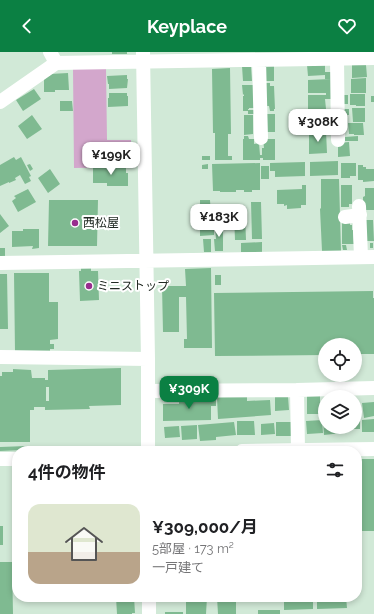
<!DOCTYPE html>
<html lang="ja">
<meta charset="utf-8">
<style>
:root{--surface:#fff;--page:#f6f6f6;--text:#202124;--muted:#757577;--line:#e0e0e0;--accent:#0b8043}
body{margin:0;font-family:Raleway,"Noto Sans JP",sans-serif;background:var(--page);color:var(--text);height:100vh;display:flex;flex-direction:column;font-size:15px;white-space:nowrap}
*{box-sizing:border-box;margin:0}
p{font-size:13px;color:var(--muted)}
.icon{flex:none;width:22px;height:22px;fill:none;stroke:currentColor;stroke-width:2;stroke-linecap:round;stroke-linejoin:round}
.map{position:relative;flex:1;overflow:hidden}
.panel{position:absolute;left:12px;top:394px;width:350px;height:156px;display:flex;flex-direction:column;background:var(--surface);border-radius:16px;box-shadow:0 2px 6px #0003}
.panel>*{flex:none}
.tools{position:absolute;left:318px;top:286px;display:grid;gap:8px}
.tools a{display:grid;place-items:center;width:44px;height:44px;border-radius:50%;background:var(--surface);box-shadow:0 2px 6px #0003;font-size:20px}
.price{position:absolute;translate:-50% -34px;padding:0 9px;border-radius:8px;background:#fff;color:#222;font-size:13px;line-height:26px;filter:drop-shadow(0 1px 2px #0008)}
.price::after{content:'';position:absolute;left:50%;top:24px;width:12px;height:9px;margin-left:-6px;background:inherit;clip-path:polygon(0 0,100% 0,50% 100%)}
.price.active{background:var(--accent);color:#fff}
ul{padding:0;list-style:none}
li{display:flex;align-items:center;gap:12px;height:100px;padding:0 16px}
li+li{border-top:1px solid var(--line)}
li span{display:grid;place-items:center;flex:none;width:112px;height:80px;border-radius:12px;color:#555}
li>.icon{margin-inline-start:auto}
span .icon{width:48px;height:48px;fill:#fffc;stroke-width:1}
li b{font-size:17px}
h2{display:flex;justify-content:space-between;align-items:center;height:48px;padding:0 16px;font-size:17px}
header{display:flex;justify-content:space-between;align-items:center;height:52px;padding:0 16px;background:var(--accent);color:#fff;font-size:18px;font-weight:700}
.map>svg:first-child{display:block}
.green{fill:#d3a7cc}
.building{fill:#7fba91;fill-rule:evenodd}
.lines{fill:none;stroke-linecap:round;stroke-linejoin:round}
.minor{stroke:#fff;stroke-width:14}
.poi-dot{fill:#982d8e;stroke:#fff;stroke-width:1.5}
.labels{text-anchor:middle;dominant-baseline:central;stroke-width:4;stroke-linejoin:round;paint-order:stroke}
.poi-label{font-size:12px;fill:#222b24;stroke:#fff;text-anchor:start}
</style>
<header><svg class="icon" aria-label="back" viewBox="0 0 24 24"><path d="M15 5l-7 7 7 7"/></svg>Keyplace<svg class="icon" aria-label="heart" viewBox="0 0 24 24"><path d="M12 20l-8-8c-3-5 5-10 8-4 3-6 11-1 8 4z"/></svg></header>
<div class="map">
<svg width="374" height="562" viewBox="0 0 374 562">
<rect width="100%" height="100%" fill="#d1e9d7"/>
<path class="green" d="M106,16L107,88H131V115L74,116L73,17Z"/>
<path class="building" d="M112,0H127V2H112Z
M325,12V20H332V27H325V23L308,24L307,13Z
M352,13H366L367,25L352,26Z
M242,14H251L252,29H243Z
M265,14H274V29H263Z
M230,16L231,82H228V104H232V108H215V81H213L212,17Z
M68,21L69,38H55V40H44V24H50V22Z
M127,23V27H128L127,36L109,37V32H108L107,24Z
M366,26V41H351V27Z
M331,27V47H325L326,57H308V43H326V41H308V28Z
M263,31H270V34H274L275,57H274V59H270L269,54H264Z
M242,33H254L255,56H249V57H248V59H243V44H244V42L243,43Z
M34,37L41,47L23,59L16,48Z
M109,41H127V44H128V54L108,55V46H109Z
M350,42H365V54H356V53H350Z
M344,43H348V52H344Z
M371,44H374V50H371Z
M60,49H72L73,59H60Z
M352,56H365V70H353Z
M344,57H349V63H344Z
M248,58H254V62H248Z
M308,58H320L321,73H308Z
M265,62H275V80H264Z
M32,63L42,77L27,87L18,74Z
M244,63H253V82L244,83Z
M348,71H363L364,83H354V82H349Z
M326,79L327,101L309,102V80Z
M244,84H248L249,87H254V92L259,91L260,103H262V96H264L263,87H275V108H263V106H265H260V108H243V87H244Z
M358,84V89H345V85Z
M349,90L350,104L338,105V91Z
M202,104H210V108H202Z
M14,105L16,108L21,105L31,124L29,125L31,129L25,132L20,123L15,126L16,128L9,131V130L0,134V113Z
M338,109V123L310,124V110Z
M305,110V124L275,125V119H270V111Z
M260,111V138H252V140H244V138H236V140H220V139H213L212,112Z
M341,111H356V124H350V126H341Z
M30,112L33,117L30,119L27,113Z
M208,112V117H202V113Z
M358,113H363V115H366V117H374V129L363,130V128H358Z
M261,114H269V127H261Z
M126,115V121H128V134H107V131H93V116Z
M50,117L60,132L48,141L38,126Z
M321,127H339L341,199H322L320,157L321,156Z
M302,133H306V153H301V156L287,157V153L284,154V152H277V138L302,137Z
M341,133H352V152H349V155H341Z
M365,136H374V158H363V145L365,144Z
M28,137L36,150L18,160L12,149L16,146L14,144Z
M49,148H98L97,194H48Z
M200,148H210L211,164H214V183L200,184Z
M251,150H261L262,187H252Z
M0,162L9,174L0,181Z
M234,162H245L246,188H235Z
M366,168H373L374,189H364Z
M217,169H223V172H217Z
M342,171H350V173H352V178H353L354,192H342Z
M215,173H223V199H215L214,187H216Z
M23,177H39V196L32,197L33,194L12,195V179H23Z
M203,187H211V200H204Z
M262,190V200H241V191Z
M370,191H373V196H370Z
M342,193H346L347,198H343Z
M0,196H5V204H0Z
M91,215V219H98L99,248L80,249L79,219H81V216Z
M211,216L212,296H184V287H187L186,245H179V280H163L162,234H186L185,217Z
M14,221H49V250H58V287L50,288V292H54V297H50V300H15Z
M0,222H7L8,277H0Z
M215,223H221V233H215Z
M373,239V246H374V302H355V293H325V303L215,304L214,241Z
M121,316V353L89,354L90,357L45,358V355H34V358H30V390H0V324H2V320H13V317L31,318L32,326H45V328H48V318ZM46,335H49V349H46Z
M307,343H320V362H307Z
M247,344V349L270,348L271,363L218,367L217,345Z
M288,344L289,358L275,359V345Z
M179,346H216V354H211V368L163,369V352H179Z
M374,350V364L364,366L362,351Z
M323,351H325V365H323Z
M360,353L361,364L355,365V354Z
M374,367V380H362V368Z
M322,368L323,381L307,382L306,369Z
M355,368H360V377H346V375H355Z
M237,369H254L255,383H237Z
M323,369H325V375H341L342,381L324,383Z
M234,370L236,383L216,385V388L200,389L198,373Z
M276,370H294V384H276Z
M274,371L275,382L261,383V372Z
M197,373V387L182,388L181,374Z
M179,374L180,385L165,386L164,375Z
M27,394V397H23V398L0,399V395Z
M357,407H374V479H357Z
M0,474H3V493H0Z
M0,510H12L13,562H0Z
M116,545H134L135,561H132V562H117Z
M186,545H207L206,562H186Z
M217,545H236V562H218Z
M284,545H313V557L284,558Z
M317,545H346L347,556L317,557Z
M258,558H280V562H258Z
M165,560H183V562H165Z"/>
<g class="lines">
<path class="minor" d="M50,0L56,11
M143,0L148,307V399
M337,7L338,88
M259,8L261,86
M0,50L56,11L374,6
M359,154L361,205
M345,165L360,163
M0,211L374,205
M0,305L148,307
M297,338L298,398
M148,339L297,338L374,336
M242,399L374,397
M0,407H17
M149,545V562"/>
</g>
<g class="poi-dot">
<circle cx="75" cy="171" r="4"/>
<circle cx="89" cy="234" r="4"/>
</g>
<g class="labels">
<g class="poi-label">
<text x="83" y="171">西松屋</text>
<text x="97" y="234">ミニストップ</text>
</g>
</g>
</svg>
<div class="tools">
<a><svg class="icon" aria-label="locate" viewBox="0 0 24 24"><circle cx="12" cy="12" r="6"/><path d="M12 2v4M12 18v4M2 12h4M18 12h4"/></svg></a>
<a><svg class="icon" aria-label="layers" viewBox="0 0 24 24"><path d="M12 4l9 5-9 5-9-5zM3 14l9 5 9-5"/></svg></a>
</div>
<b class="price" style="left:318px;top:91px">¥308K</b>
<b class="price" style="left:111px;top:124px">¥199K</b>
<b class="price" style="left:219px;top:186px">¥183K</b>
<b class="price active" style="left:189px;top:358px">¥309K</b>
<section class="panel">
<h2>4件の物件<svg class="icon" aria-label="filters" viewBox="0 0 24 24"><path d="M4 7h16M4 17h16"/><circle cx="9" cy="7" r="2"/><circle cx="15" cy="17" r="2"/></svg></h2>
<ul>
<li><span style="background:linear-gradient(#dfe7d0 60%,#b9a48a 0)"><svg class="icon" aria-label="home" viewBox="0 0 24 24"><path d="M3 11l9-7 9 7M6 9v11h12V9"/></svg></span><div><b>¥309,000/月</b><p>5部屋 · 173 m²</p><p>一戸建て</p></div></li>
</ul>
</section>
</div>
